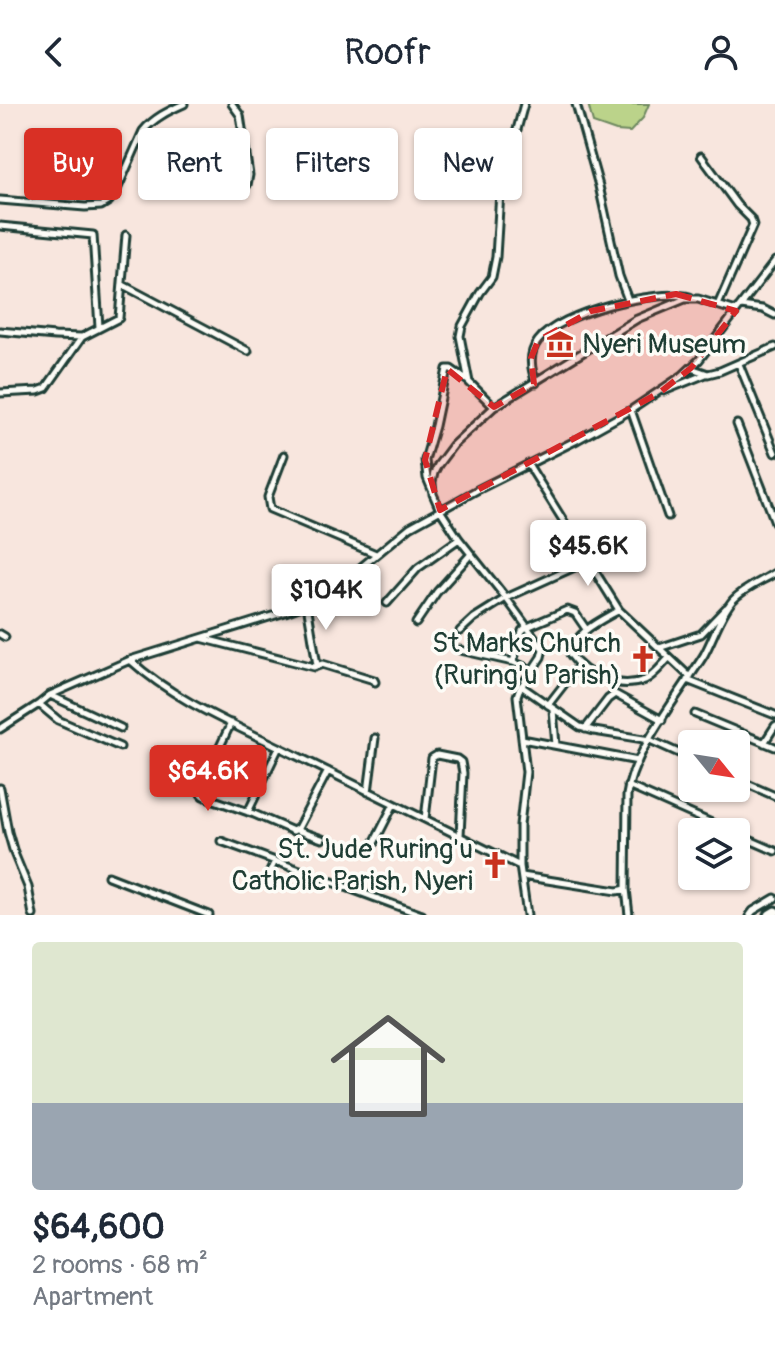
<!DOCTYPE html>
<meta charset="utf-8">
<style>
:root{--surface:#fff;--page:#f2f2f3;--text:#1f2937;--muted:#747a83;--line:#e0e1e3;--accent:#d93025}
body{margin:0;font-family:Pangolin,sans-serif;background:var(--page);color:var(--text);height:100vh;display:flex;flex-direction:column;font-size:30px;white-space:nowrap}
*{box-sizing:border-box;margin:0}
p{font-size:26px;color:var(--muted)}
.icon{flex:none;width:44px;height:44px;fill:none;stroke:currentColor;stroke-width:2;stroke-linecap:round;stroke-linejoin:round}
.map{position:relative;height:811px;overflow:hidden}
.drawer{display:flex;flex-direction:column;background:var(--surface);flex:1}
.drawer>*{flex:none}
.banner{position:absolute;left:24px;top:24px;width:728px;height:72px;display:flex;gap:16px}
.needle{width:52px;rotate:120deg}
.buttons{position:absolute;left:678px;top:626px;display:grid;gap:16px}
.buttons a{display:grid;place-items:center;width:72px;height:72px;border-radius:8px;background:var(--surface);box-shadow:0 2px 6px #0004;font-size:40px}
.price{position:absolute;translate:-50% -68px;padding:0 18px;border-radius:8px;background:#fff;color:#222;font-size:26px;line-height:52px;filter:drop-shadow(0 2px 4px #0008)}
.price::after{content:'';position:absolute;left:50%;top:48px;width:24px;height:18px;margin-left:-12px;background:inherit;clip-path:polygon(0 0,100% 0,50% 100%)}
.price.selected{background:var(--accent);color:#fff}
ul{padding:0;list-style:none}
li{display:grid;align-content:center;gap:16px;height:424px;padding:0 32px}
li+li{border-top:2px solid var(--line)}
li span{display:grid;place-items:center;height:248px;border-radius:8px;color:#555}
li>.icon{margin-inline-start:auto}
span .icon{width:144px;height:144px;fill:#fffc;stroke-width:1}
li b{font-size:34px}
.pill{padding:0 28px;border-radius:8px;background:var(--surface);box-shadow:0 2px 6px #0004;font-size:28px;line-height:72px}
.pill.selected{background:var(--accent);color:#fff}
header{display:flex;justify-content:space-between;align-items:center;height:104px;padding:0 32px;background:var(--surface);font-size:36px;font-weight:600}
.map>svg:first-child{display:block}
.green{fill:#bbd38a;stroke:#6d885f;stroke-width:2}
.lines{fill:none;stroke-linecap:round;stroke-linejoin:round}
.street-casing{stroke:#1f3d34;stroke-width:11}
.highway-casing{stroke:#1f3d34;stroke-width:15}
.street{stroke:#fdfcf7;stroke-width:5}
.highway{stroke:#fdfcf7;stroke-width:9}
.marked{fill:#d62828;fill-opacity:0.2;stroke:#d62828;stroke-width:6;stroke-dasharray:16 10;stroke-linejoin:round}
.labels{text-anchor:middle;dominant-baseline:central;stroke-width:7;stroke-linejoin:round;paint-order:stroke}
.poi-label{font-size:28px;fill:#1f3d34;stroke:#fdfcf7;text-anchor:end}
</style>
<header><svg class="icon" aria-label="back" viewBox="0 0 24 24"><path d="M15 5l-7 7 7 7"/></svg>Roofr<svg class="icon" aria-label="person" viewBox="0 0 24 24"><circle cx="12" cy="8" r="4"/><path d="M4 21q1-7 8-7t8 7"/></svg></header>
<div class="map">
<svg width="775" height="811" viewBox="0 0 775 811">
<rect width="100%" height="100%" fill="#f8e6de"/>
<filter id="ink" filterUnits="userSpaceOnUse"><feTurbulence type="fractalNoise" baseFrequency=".0125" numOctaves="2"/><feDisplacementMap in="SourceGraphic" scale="16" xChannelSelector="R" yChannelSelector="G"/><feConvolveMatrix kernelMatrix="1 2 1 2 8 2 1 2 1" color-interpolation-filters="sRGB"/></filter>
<g filter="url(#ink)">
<path class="green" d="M588,0H649L643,14L630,28L616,27L593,19Z"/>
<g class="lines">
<g class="street-casing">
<path id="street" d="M232,0L240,11L249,71L247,81
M576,0L599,82L619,172L628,196
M701,52L737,101L751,115L753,121L718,201
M0,96L85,103L101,102L109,97L116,88L143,27C154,14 168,7 184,0
M0,122L93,131L99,223
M123,181L248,247
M741,202L763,205L775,211
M0,227L55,232L82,233
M739,260L775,349
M691,264L708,270L720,267L775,243
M536,279C531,265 528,250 538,237C560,208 655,185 690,193
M664,287L706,270
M0,289L38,287L46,284L82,233L119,214L126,131
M494,303L469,278L460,232L462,222L480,189L492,173L496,153L500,88L524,0
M631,306L668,412
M737,320L775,418
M284,351L268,393L270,405L376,450
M528,360L619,506L690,573
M432,386L427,374L425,356L435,322L447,265H451L468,277
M387,499L418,464L459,435
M307,500L317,561
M619,506C600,517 576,527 570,550C585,572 619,586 645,576C654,572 662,561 669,554
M416,519L437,488L471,450
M460,527L474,514L506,494L588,457
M0,530L5,533
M201,534L314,563L322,560L374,576L375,578
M659,544L701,530L726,504
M460,546L513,558L532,566
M130,556C175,597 235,621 289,648C366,686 443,724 520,762
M513,558L522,527L525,524L567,506L575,509L586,525
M687,576L775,611
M521,582L580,623L594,627L650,636L692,655
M50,591L121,624
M39,600L58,616L120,643
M548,601L579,561
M553,606L556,641
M695,610L775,643
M231,619L201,683V690L203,692L254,710L293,727L298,724L328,667
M0,625L39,600L50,591L130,556L285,508L307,500L337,483L410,423L477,386L577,336L631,306L683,271L699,256L775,157
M585,625L608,595L615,590L662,616
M522,635L638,657
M764,639L775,622
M736,675L775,692
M628,682L732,728
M0,684L8,728L14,749L28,783L33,811
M368,688L375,634
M248,708L279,643
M425,715L432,654L437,651L457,655L461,658L463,669L460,732
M296,726L322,735
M736,730L775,747
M221,737L422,811
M373,741L394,700
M108,772L209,811
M522,772L617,787L626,785
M265,778L275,757
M527,811L520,762V721L526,668L517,592L519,586L541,553L543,545L506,494L459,435L440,406L433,390L432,378L434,369L438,361L453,341L494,303L637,215L685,195H698L736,207
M629,811L626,785L627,691C633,647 680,590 704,551C714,533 720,511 733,496C744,484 762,477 775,469
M750,811L753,807L775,794"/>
</g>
<g class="highway-casing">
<path id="highway" d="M770,811L775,808"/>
</g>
<use href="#street" class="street"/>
<use href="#highway" class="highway"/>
</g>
</g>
<path class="marked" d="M676,190L736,207L691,264L659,289L440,406L425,356L447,265L494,303L534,280L531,254L538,237L591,207Z"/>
<defs>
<g id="museum-bare" transform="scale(2.16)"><path d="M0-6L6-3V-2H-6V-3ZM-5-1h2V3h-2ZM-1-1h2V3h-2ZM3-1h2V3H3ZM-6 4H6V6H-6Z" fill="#c8321e" stroke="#fdfcf7" stroke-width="2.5" paint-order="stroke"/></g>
<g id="church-bare" transform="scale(2.16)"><path d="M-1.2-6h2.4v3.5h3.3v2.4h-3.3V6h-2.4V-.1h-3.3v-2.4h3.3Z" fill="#c8321e" stroke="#fdfcf7" stroke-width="2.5" paint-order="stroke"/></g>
</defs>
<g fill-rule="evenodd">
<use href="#museum-bare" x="560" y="240"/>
<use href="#church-bare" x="643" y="555"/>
<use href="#church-bare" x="495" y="761"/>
</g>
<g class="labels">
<g class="poi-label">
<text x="582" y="240" text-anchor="start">Nyeri Museum</text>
<text x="621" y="539">St Marks Church<tspan x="621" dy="32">(Ruring'u Parish)</tspan></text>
<text x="473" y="745">St. Jude Ruring'u<tspan x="473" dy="32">Catholic Parish, Nyeri</tspan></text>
</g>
</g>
</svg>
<div class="buttons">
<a><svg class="needle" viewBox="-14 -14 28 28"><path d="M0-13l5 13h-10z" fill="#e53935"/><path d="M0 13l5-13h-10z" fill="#747a83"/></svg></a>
<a><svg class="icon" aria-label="layers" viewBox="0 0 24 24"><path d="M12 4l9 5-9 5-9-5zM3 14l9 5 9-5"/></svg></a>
</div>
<b class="price" style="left:588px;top:484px">$45.6K</b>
<b class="price" style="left:326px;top:528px">$104K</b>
<b class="price selected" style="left:208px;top:709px">$64.6K</b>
<div class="banner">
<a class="pill selected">Buy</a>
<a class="pill">Rent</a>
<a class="pill">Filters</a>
<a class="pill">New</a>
</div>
</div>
<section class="drawer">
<ul>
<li><span style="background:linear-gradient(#dfe7d0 65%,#9aa5b1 0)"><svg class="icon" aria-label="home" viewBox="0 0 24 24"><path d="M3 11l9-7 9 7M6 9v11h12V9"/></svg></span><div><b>$64,600</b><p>2 rooms · 68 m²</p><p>Apartment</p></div></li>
</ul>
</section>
